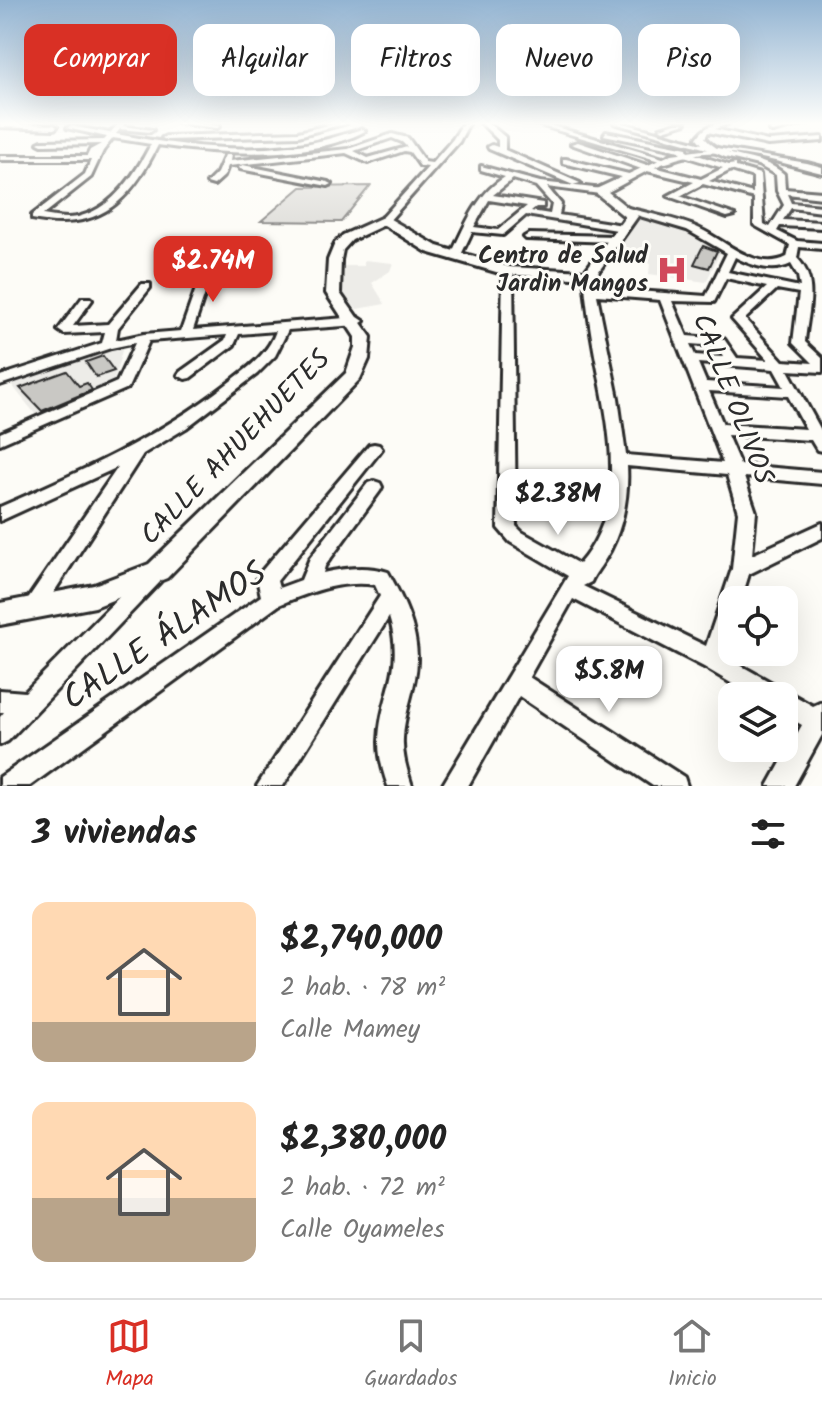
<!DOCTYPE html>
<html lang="es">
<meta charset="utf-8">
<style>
:root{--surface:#fff;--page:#f2f2f2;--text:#222;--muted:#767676;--line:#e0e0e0;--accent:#d93025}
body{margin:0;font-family:Kalam,sans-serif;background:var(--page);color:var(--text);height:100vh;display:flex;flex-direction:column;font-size:30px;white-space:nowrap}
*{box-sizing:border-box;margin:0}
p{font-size:26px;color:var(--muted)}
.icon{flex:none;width:44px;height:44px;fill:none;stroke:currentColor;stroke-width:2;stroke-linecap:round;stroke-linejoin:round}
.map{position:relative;height:786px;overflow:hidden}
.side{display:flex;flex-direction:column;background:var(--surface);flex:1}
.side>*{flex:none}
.banner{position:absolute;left:24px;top:24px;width:774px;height:72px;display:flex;gap:16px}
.controls{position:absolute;left:718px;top:586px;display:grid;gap:16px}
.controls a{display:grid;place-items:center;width:80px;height:80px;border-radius:16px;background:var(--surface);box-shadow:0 8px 32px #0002;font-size:40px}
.price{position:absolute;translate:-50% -68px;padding:0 18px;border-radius:16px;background:#fff;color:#222;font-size:26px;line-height:52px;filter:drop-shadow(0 2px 4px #0008)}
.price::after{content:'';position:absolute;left:50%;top:48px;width:24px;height:18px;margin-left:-12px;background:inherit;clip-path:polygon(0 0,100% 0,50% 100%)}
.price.on{background:var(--accent);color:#fff}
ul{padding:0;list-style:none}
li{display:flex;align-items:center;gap:24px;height:200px;padding:0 32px}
li span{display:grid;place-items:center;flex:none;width:224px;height:160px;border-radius:16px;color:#555}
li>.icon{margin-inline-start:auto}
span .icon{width:96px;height:96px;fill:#fffc;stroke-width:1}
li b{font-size:34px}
h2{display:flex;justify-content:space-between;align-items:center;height:96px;padding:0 32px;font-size:34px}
.tag{padding:0 28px;border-radius:16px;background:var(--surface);box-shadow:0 8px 32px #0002;font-size:28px;line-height:72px}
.tag.on{background:var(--accent);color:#fff}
.tab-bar{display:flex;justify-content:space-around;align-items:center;height:112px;border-top:2px solid var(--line);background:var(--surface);font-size:22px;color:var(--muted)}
.tab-bar a{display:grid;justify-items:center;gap:4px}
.tab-bar .on{color:var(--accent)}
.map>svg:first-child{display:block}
.built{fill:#edece8}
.green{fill:#dfdeda;stroke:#858482;stroke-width:2}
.building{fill:#c9c8c4;stroke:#2b2b2b;stroke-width:2}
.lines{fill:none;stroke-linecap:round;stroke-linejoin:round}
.minor-casing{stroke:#2b2b2b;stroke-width:6}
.major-casing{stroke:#2b2b2b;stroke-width:6}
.minor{fill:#fdfcf7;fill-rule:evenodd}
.major{fill:#fdfcf7;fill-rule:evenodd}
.labels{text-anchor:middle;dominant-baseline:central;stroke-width:6;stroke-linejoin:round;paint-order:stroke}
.far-poi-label{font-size:24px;font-weight:bold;fill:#2b2b2b;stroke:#fdfcf7;text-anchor:end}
.street-label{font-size:28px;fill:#2b2b2b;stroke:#fdfcf7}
.near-street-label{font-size:34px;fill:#2b2b2b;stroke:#fdfcf7}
</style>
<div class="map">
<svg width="822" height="786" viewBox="0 0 822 786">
<rect width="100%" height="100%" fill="#fdfcf7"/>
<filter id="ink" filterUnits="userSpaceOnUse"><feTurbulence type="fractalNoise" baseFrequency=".0125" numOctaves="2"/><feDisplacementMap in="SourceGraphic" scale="16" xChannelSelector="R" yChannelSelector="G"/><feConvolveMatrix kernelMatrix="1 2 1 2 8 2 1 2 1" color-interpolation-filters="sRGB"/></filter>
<g filter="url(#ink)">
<path class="built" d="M640,217L699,235L723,247L706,282L649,274L650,263L609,256Z
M364,260L393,263L390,271L372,283L385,304L357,309L341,294L342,266H364Z
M124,343L111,391L40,420L11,384Z"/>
<path class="green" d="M370,186L341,222L261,221L301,187Z"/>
<path class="building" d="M703,246L717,251L709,268L694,264Z
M103,356L114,371L96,377L86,362Z
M67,371L79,386L87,383L92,390L42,411L20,388Z"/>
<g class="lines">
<g class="minor-casing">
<path id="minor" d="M0,123L54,125L57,127L54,129L0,127Z
M119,123H125L123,126L153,130L150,132L120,129L116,134C172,144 231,153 289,146C314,144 338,136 362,129L365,131C309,161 219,154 158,145C130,203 98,232 32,219V215L85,174L91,160H0V156H87L90,150L101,144L42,145L38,143L42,141L104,140L107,137L67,128L70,126L110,133ZM113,138L151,144C136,173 114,207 81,216C69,220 55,217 43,215L91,177L103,151Z
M179,123H201L220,126L217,128Z
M337,123H347L298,136L166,140L162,138L166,136L298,132Z
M463,123H469L459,142L388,222H382V218L428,167L420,166L410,152L404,151L368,163L346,153L228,166L224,176L214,185L207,183L217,173L225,155H231L230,161L348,149L392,134L408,138L425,162L432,163L453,139ZM392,138L402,142L407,147L368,158L354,151Z
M481,123H488L505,137V150L580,183L573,185L489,149L488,147L492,145L498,147V140Z
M533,123H542L673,161L666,163Z
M614,123H623L702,144L697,138C705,126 716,122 730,123L715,129L768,141L822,137V141L768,145L708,132L705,138C725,162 761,153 784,174L785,189L822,192V198L787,194L791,203L822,206V212L791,208L783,220L822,222V228L780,226L777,231L797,241L822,243V249L799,247L797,258C820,281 807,314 805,342L822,358V372L788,370L822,432V451L817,450L811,440L727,435L740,465L822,472V484L744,477L756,512L752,555L822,523V538L749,574L741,600H732V629L724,656L813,706L822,702V735L794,786H768L802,725L784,715V696H753L704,667L573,599L529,677L684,777L687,786H653L519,696L468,786H442L568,576L510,542L498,528L503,271L508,268L513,271L516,526L522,532L579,564C630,507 608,422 595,355C590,328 586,301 584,275L585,273H593L596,288L706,296L727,253L687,230L623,211L628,208C650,214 674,218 696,227C724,239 756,273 787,257L790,245L754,225V198L703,184L680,196L735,215L727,217L668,196L694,182L647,171L571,144L578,142L650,166L701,179L723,168L681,155L680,151L604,135L606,132L687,148L688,152L729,165L736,164V167L760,174L764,224L770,227L784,205L777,191L776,175L758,165L725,157L707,149ZM731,170L753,177V193L709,181ZM735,257C753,266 772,273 791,264L798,276L800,287L728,272ZM726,278L767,287L732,319L768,360L737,358L724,339L687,336L672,301L714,302ZM777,289L799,293L793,343L813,363L783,361L745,319ZM597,295L660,300L723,463L626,455L618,398ZM690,344L716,346L723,357L695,355ZM698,363L774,369L784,387L706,382ZM709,391L788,396L806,429L723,424ZM627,466L727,475L738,512L732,569L706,646L583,586L591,582C595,573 599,569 604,561C622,534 629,497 627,466Z
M676,123H686L663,130L660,128Z
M797,123H807L772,132L769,130Z
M566,159L633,175L634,177L630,179L563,163V159Z
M243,165L328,182L332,184L328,186L240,169L239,167Z
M481,166L540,182L603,189V193L600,194L547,187L561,204L559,215L623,225L628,228L623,231L526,215L503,235L472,232L459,259H451L450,257C464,228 476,194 505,177L481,170ZM513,179L536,186L552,204L550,214L531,211L536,207H543V203L493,195ZM489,200L527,206L498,230L474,227Z
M529,234L614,236L619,239L614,242L526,239L524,237Z
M210,260L215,263L193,330L358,317L364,321L358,325L288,330L275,356L257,374L186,428L143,454L41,612L34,615L27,612L24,606L27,600L118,467L0,521V507C80,472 157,438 227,384C246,369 267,356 276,331L239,334L234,345L190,378L185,379L178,375L180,372L225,340L227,335L149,341L128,388L0,444V433L117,382L135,343L111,348L0,385V376L102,343L105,332L64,334L58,330L82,298H90L92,300L73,326L108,324L142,284H150V288L118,328L116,340L144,334L181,331L205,263Z
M374,444L379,445L382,449L379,453L277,581L279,588L301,580L310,558L368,483L374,481L380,483L382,487L380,491L325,566L323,573C344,568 367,565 388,572C403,599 417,627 417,659C417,686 404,711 403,738C402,755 407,770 412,786H388C383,772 379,758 379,742C380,694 406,671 389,617L283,786H257L380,596L375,585C341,580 310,592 279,605L30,786H0V777L261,596L257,579L260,573L369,445Z
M153,568L160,570L162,576L160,582L8,741L0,745V717L4,712H0V690L25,692L146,570Z"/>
</g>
<g class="major-casing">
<path id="major" d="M717,148L807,163L822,167V173C780,163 730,145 687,156C659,162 633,179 608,192L638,216L594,278L589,279L503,274L427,252L384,225L352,240L343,250L341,260L340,293L371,337L369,359L360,379L167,578L95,607L0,625V603L94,585L149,564L346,373L355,347V337L326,293L328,260L335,243L343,235L385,216L437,246L509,267L585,271L625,217L596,193V189L672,154Z"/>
</g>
<use href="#minor" class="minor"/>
<use href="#major" class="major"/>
</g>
</g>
<linearGradient id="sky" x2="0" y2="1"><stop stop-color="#93b4d2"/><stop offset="0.53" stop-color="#fefefb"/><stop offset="1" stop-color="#fefefb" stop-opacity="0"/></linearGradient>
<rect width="822" height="233" fill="url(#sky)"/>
<defs>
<g id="hospital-bare" transform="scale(2.4)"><path d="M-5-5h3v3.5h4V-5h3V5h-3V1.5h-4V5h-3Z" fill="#d1495b" stroke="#fdfcf7" stroke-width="2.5" paint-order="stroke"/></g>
</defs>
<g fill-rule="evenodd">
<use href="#hospital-bare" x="672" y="270"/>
</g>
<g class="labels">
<g class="far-poi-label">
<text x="648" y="256">Centro de Salud<tspan x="648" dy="28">Jardin Mangos</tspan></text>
</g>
<g class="street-label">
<text transform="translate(732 399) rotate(69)">CALLE OLIVOS</text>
<text transform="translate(236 448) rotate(-46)">CALLE AHUEHUETES</text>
</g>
<g class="near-street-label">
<text transform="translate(165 637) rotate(-34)">CALLE ÁLAMOS</text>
</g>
</g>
</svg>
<div class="controls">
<a><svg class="icon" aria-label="locate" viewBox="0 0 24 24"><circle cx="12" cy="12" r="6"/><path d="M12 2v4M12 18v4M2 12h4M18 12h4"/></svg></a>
<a><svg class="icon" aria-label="layers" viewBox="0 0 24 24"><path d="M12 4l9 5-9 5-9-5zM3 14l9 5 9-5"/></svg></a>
</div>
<b class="price on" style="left:213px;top:304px">$2.74M</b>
<b class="price" style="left:558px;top:537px">$2.38M</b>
<b class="price" style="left:609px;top:714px">$5.8M</b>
<div class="banner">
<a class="tag on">Comprar</a>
<a class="tag">Alquilar</a>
<a class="tag">Filtros</a>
<a class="tag">Nuevo</a>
<a class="tag">Piso</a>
</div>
</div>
<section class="side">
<h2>3 viviendas<svg class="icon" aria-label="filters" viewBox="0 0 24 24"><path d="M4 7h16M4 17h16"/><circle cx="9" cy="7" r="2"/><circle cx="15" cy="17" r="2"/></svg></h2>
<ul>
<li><span style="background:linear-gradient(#ffd9b3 75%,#b9a48a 0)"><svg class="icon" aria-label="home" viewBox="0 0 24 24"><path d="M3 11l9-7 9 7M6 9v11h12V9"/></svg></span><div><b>$2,740,000</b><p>2 hab. · 78 m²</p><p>Calle Mamey</p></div></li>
<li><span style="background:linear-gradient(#ffd9b3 60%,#b9a48a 0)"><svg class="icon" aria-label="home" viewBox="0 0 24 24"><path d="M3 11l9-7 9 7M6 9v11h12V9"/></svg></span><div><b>$2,380,000</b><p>2 hab. · 72 m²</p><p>Calle Oyameles</p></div></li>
</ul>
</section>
<nav class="tab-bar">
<a class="on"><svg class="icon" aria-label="map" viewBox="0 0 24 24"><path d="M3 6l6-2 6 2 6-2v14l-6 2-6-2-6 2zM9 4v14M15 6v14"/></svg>Mapa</a>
<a><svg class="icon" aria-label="saved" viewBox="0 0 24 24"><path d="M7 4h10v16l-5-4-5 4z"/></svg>Guardados</a>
<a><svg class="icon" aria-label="home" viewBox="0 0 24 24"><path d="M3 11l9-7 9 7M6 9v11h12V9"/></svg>Inicio</a>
</nav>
